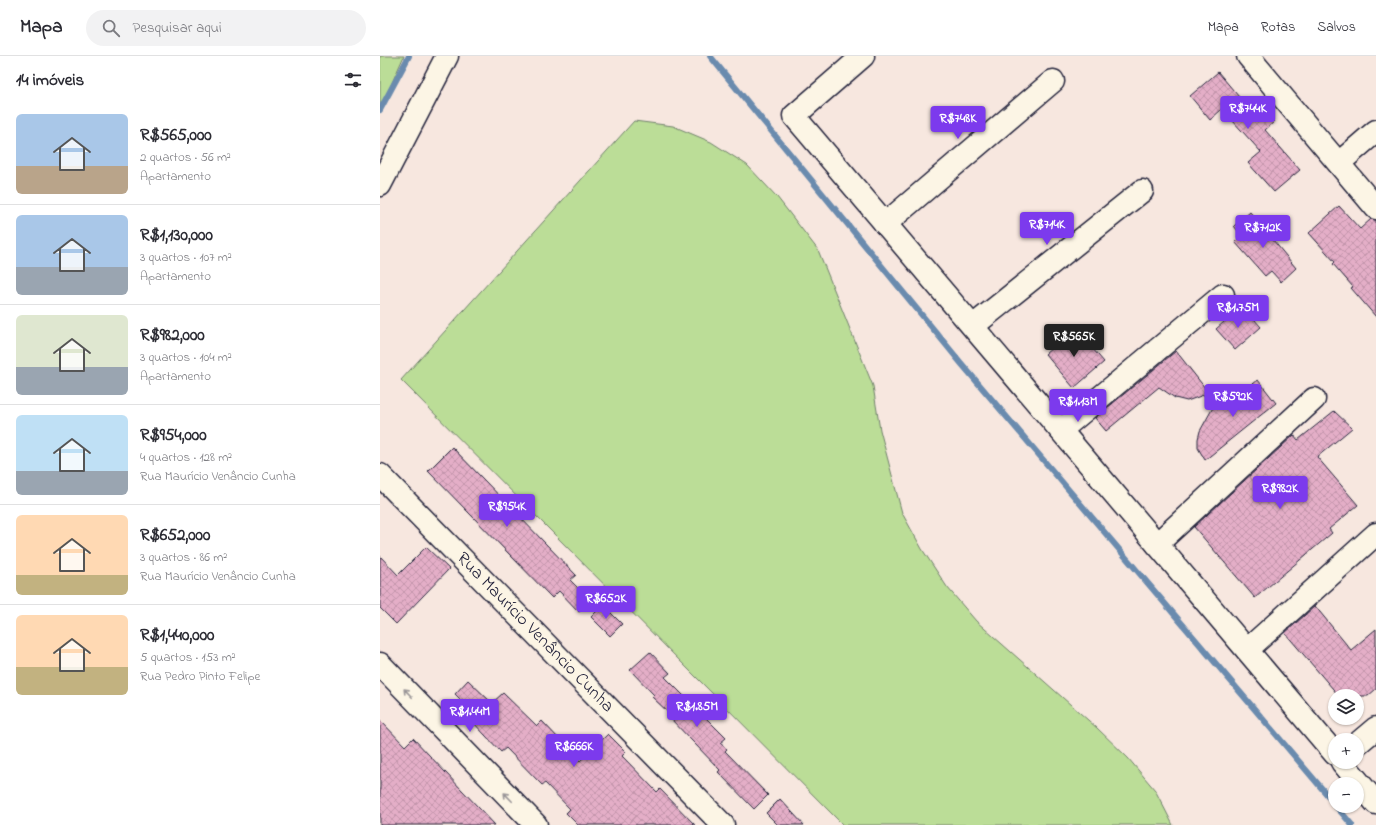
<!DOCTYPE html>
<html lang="pt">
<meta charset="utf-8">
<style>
:root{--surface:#fff;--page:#f2f2f3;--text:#2b2b33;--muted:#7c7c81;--line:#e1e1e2;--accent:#7c3aed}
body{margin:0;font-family:"Indie Flower",sans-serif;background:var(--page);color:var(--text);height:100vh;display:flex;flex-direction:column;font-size:15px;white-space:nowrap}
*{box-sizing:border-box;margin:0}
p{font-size:13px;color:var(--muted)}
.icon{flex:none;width:22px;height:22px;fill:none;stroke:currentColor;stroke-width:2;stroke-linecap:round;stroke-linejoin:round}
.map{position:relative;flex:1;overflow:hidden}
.sheet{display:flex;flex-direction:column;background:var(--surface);width:380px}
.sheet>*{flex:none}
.buttons{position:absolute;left:948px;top:633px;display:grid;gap:8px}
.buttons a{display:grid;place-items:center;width:36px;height:36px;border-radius:50%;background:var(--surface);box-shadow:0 1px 3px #0004;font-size:20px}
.price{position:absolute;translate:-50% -34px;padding:0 9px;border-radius:4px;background:var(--accent);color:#fff;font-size:13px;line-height:26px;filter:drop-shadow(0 1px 2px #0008)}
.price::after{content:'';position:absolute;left:50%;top:24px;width:12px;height:9px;margin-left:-6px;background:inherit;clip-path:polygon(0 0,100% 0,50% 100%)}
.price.on{background:#222;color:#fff}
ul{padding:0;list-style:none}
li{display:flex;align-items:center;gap:12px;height:100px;padding:0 16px}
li+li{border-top:1px solid var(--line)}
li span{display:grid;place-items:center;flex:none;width:112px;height:80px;border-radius:6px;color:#555}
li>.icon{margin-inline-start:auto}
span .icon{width:48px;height:48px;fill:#fffc;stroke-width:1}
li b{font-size:17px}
h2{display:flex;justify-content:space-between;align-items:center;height:48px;padding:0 16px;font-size:17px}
header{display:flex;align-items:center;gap:24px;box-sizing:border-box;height:56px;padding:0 20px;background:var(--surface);border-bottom:1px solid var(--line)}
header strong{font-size:19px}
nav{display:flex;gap:22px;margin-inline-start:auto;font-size:14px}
.search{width:280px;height:36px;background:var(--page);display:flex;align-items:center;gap:10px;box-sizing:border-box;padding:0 14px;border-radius:22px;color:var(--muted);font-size:15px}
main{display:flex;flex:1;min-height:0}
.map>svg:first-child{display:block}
.green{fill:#bbdd97;stroke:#6e8069}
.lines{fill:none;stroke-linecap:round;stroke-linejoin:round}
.stream{stroke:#6b8bae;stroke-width:6}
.building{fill:url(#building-cross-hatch);stroke:#22223b}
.minor-casing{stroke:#22223b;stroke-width:25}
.tertiary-casing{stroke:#22223b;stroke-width:25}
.minor{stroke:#fcf5e5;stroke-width:22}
.tertiary{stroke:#fcf5e5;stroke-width:22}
.oneway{stroke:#9a9698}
.labels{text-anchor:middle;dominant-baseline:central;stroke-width:4;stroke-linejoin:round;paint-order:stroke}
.street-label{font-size:18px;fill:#22223b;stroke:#fcf5e5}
</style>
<header>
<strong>Mapa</strong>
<div class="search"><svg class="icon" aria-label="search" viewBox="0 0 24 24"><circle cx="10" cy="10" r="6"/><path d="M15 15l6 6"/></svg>Pesquisar aqui</div>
<nav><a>Mapa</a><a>Rotas</a><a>Salvos</a></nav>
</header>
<main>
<section class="sheet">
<h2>14 imóveis<svg class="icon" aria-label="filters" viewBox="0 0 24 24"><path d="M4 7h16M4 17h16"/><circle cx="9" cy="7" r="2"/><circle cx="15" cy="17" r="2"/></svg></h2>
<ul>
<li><span style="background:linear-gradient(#a9c7e8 65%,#b9a48a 0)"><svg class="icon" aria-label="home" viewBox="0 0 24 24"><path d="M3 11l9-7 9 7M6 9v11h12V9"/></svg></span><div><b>R$565,000</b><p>2 quartos · 56 m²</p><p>Apartamento</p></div></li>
<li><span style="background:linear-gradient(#a9c7e8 65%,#9aa5b1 0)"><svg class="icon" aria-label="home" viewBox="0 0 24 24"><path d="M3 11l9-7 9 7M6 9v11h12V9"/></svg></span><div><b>R$1,130,000</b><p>3 quartos · 107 m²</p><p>Apartamento</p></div></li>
<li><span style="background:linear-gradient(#dfe7d0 65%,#9aa5b1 0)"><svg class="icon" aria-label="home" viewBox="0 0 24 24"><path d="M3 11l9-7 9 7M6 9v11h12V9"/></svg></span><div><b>R$982,000</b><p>3 quartos · 104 m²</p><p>Apartamento</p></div></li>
<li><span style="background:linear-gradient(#bfe0f5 70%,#9aa5b1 0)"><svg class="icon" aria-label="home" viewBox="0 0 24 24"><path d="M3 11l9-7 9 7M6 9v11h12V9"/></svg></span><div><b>R$954,000</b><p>4 quartos · 128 m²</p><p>Rua Maurício Venâncio Cunha</p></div></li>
<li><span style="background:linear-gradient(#ffd9b3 75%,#c2b280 0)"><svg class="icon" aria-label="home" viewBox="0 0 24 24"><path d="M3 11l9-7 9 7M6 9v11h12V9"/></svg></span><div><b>R$652,000</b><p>3 quartos · 86 m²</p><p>Rua Maurício Venâncio Cunha</p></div></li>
<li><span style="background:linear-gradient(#ffd9b3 65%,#c2b280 0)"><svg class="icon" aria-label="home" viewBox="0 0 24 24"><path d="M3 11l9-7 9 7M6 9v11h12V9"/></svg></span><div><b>R$1,440,000</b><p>5 quartos · 153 m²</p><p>Rua Pedro Pinto Felipe</p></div></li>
</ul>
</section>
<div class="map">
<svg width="996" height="769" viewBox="0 0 996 769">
<defs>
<pattern id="building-cross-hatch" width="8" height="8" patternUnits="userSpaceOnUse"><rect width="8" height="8" fill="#e4aec7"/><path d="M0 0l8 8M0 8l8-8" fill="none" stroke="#c395ac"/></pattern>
</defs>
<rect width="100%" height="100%" fill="#f7e7df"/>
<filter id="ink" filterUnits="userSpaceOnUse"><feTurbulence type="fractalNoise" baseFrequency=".025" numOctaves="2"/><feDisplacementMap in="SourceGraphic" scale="8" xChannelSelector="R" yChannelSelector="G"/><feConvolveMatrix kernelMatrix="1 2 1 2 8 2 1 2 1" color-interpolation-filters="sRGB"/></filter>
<g filter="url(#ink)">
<path class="green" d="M0,0H24L0,53Z
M254,65L293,70L331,86L367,109L397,141L438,194L493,330L500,374L522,457L542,493L567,531L596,565L717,672L748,702L775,734L793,769H463L21,324Z"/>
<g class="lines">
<path class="stream" d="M330,0L581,307L955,748
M0,54L29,0
M956,750L972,769"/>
</g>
<path class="building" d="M838,16L875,60L883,53L894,66L885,74L920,114L894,136L868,107L881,96L842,53L830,64L810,40Z
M959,150L980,173L991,163L996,164V261L971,232L973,231L953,208L955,206L929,177Z
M870,156L916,212L901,226L891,215L885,220L855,186L862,180L854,170Z
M866,254L881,271L855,294L836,273L853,258L858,263Z
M695,272L724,306L694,332L665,298Z
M796,295L829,337L807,345L795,342L779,331L726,375L715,362Z
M878,324L896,347L825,404L818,392V383L820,375L836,346L841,353Z
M954,355L972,372L937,401L978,449L949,473L952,477L875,542L814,471L914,379L918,384Z
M72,391L196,519L190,524L211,545L199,556L179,535L172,542L48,415Z
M46,491L69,513L16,568L0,552V500L18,519Z
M223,549L242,568L230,580L211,561Z
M935,550L971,594L996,573V633L988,640H959L905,577Z
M270,596L290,617L285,621L346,682L340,687L347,693L345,695L388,739L374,753L338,716L340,714L288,660L290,658L272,641L274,639L250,614Z
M88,624L112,647L123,637L157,670L162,665L200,705L228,678L246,696L242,700L277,736L280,733L315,769H198L186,757L190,753L165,727L162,729L126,692L121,696L90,663L95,658L75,638Z
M0,664L25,690L33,682L115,769H0Z
M400,743L424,769H398L386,757Z"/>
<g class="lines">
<g class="minor-casing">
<g id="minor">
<path d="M483,0L414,60L955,698"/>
<path d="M868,0L996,152"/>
<path d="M959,107L996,75"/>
<path d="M0,129L67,0"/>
<path d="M505,168L673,25"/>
<path d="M593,270L762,135"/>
<path d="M681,374L843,239"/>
<path id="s1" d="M0,419L343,769"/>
<path d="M777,488L934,343"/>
<path d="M867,594L996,478"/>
<path d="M977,688L996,672"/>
<path d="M962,706L996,747"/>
</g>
</g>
<g class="tertiary-casing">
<path id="tertiary" d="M0,608L156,769"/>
</g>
<use href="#minor" class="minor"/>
<use href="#tertiary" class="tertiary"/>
</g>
<defs><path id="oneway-shaft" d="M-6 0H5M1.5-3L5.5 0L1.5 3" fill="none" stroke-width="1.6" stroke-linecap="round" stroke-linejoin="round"/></defs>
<g class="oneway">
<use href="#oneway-shaft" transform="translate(28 637) rotate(-134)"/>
<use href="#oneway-shaft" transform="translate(128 741) rotate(-134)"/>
</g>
</g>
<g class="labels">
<g class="street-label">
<text stroke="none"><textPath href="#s1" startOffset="221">Rua Maurício Venâncio Cunha</textPath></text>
</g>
</g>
</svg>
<div class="buttons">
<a><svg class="icon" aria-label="layers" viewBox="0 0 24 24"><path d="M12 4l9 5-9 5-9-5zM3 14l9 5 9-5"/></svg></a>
<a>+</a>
<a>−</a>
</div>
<b class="price" style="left:868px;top:74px">R$744K</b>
<b class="price" style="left:578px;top:84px">R$748K</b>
<b class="price" style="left:667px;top:190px">R$714K</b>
<b class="price" style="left:883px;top:193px">R$712K</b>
<b class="price" style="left:858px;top:273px">R$1.75M</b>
<b class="price on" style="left:694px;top:302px">R$565K</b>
<b class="price" style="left:853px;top:362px">R$592K</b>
<b class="price" style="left:698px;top:367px">R$1.13M</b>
<b class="price" style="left:900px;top:454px">R$982K</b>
<b class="price" style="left:127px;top:472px">R$954K</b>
<b class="price" style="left:226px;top:564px">R$652K</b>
<b class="price" style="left:317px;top:672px">R$1.85M</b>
<b class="price" style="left:90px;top:677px">R$1.44M</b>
<b class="price" style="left:194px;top:712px">R$666K</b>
</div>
</main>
